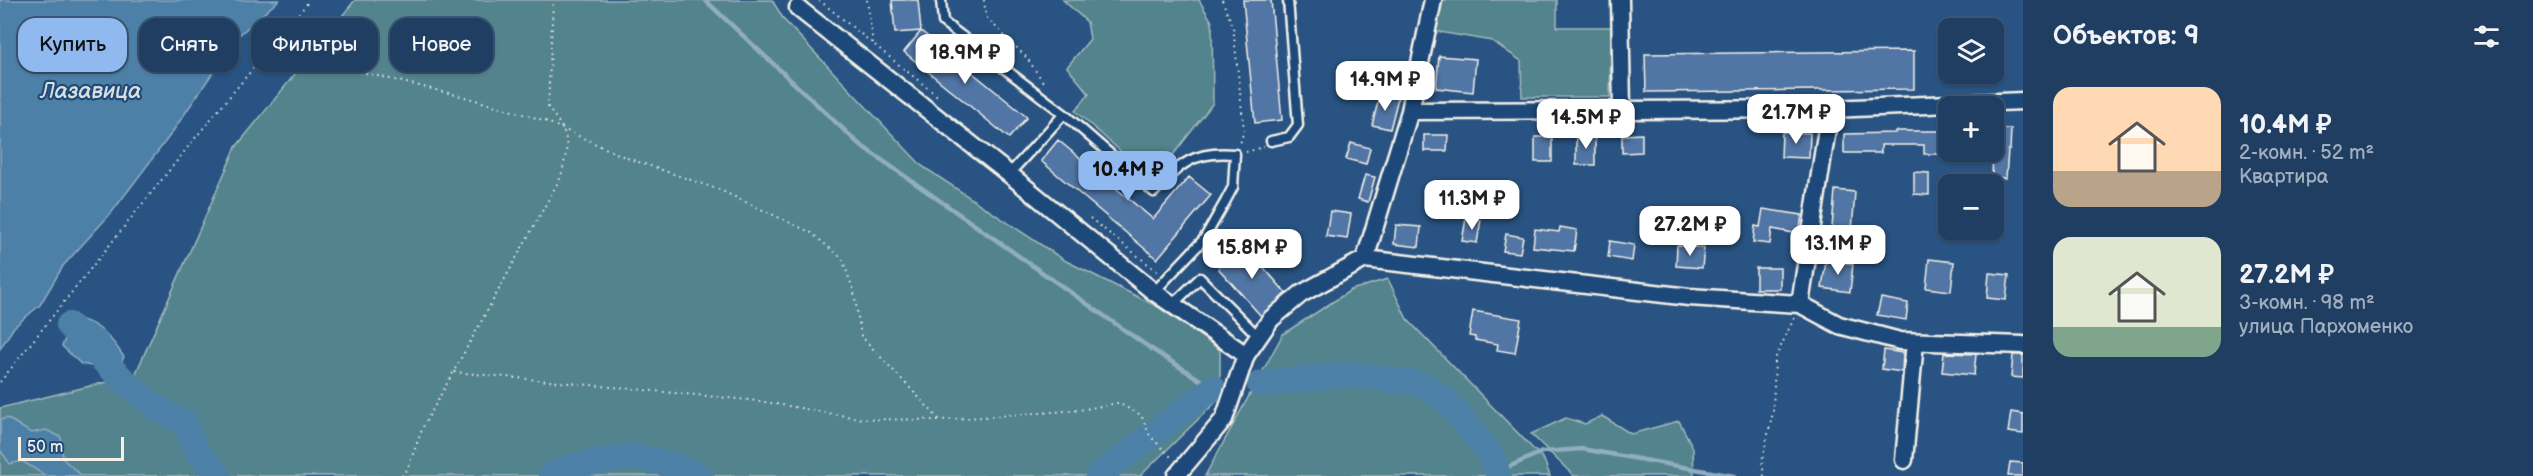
<!DOCTYPE html>
<html lang="ru">
<meta charset="utf-8">
<style>
:root{--surface:#1f3e62;--page:#274568;--text:#f1f3f6;--muted:#a1aebe;--line:#3c5777;--accent:#90b9f0}
body{margin:0;font-family:"Balsamiq Sans",sans-serif;background:var(--page);color:var(--text);height:100vh;display:flex;flex-direction:column;font-size:22px;white-space:nowrap}
*{box-sizing:border-box;margin:0}
p{font-size:20px;color:var(--muted)}
.icon{flex:none;width:33px;height:33px;fill:none;stroke:currentColor;stroke-width:2;stroke-linecap:round;stroke-linejoin:round}
.map{position:relative;flex:1;overflow:hidden}
.details{display:flex;flex-direction:column;background:var(--surface);width:510px}
.details>*{flex:none}
.top-card{position:absolute;left:18px;top:18px;width:570px;height:54px;display:flex;gap:12px}
.fabs{position:absolute;left:1938px;top:18px;display:grid;gap:12px}
.fabs a{display:grid;place-items:center;width:66px;height:66px;border-radius:12px;background:var(--surface);box-shadow:0 2px 4px #0004,0 0 0 2px var(--line);font-size:30px}
.scale{position:absolute;left:18px;bottom:15px;width:106px;box-sizing:border-box;padding-left:6px;border:3px solid #f4f1e8;border-top:0;font-size:16px;line-height:21px;white-space:nowrap;color:#f4f1e8;-webkit-text-stroke:4px #1f4a7a;paint-order:stroke}
.price{position:absolute;translate:-50% -51px;padding:0 14px;border-radius:12px;background:#fff;color:#222;font-size:20px;line-height:39px;filter:drop-shadow(0 2px 3px #0008)}
.price::after{content:'';position:absolute;left:50%;top:36px;width:18px;height:14px;margin-left:-9px;background:inherit;clip-path:polygon(0 0,100% 0,50% 100%)}
.price.active{background:var(--accent);color:#111}
ul{padding:0;list-style:none}
li{display:flex;align-items:center;gap:18px;height:150px;padding:0 30px}
li span{display:grid;place-items:center;flex:none;width:168px;height:120px;border-radius:18px;color:#555}
li>.icon{margin-inline-start:auto}
span .icon{width:72px;height:72px;fill:#fffc;stroke-width:1}
li b{font-size:26px}
h2{display:flex;justify-content:space-between;align-items:center;height:72px;padding:0 30px;font-size:26px}
.tag{padding:0 21px;border-radius:18px;background:var(--surface);box-shadow:0 2px 4px #0004,0 0 0 2px var(--line);font-size:21px;line-height:54px}
.tag.active{background:var(--accent);color:#111}
main{display:flex;flex:1;min-height:0}
.map>svg:first-child{display:block}
.green{fill:#52838d;stroke:#a3baba;stroke-width:1.5}
.water{fill:#4e80a7;stroke:#90adc1;stroke-width:1.5}
.lines{fill:none;stroke-linecap:round;stroke-linejoin:round}
.stream{stroke:#90adc1;stroke-width:4.5}
.river{stroke:#4e80a7;stroke-width:26}
.building{fill:#5175a4;stroke:#f4f1e8;stroke-width:1.5}
.service-casing{stroke:#f4f1e8;stroke-width:13}
.minor-casing{stroke:#f4f1e8;stroke-width:21}
.path{stroke:#f4f1e8;stroke-width:2;stroke-dasharray:1.5 4.5;stroke-linecap:butt}
.service{stroke:#1f4a7a;stroke-width:8}
.minor{stroke:#1f4a7a;stroke-width:16}
.labels{text-anchor:middle;dominant-baseline:central;stroke-width:4.5;stroke-linejoin:round;paint-order:stroke}
.water-label{font-size:22px;font-style:italic;fill:#dbe0de;stroke:#1f4a7a}
</style>
<main>
<div class="map">
<svg width="2023" height="476" viewBox="0 0 2023 476">
<rect width="100%" height="100%" fill="#295382"/>
<filter id="ink" filterUnits="userSpaceOnUse"><feTurbulence type="fractalNoise" baseFrequency=".0167" numOctaves="2"/><feDisplacementMap in="SourceGraphic" scale="12" xChannelSelector="R" yChannelSelector="G"/><feConvolveMatrix kernelMatrix="1 2 1 2 8 2 1 2 1" color-interpolation-filters="sRGB"/></filter>
<g filter="url(#ink)">
<path class="green" d="M355,0H772L784,20L922,166L1064,260L1160,308L1220,350V398L1140,476H0V408L135,375L236,147Z
M1063,0H1199L1212,22L1213,103L1157,176L1134,163L1075,111L1089,94L1067,67L1090,39L1087,22Z
M1443,0H1557V27H1611L1610,97H1522L1521,61L1492,41L1433,31Z
M1388,279L1407,319L1544,460L1550,476H1205L1283,334L1351,290Z
M1602,416L1631,434L1679,421L1693,448L1694,476H1574L1531,434L1566,418L1585,424Z"/>
<path class="water" d="M0,0H279L237,37L171,134L112,212L63,266L40,305L14,327L0,349Z
M73,319C97,319 112,339 124,357L112,379L107,377L101,368L81,364L62,346Z
M7,418L31,433L46,430L61,437L63,459L82,476H46L22,461L10,464L0,450V420Z"/>
<g class="lines">
<path class="stream" d="M705,0L859,144L1150,348L1213,388
M1497,472L1542,452L1582,449L1734,476
M199,476L212,469"/>
<path class="river" d="M69,325C99,356 144,407 184,422L196,450L218,476
M1260,384L1350,374L1424,385L1449,403L1488,451L1499,476
M551,476L572,466L635,456L681,468L699,476
M1098,476L1213,388"/>
</g>
<path class="building" d="M892,0H918L921,31L895,33Z
M1243,0H1271L1282,120L1255,123Z
M921,31L1027,117L1009,138L904,52Z
M1914,51V89L1646,92L1645,54Z
M1439,56L1476,59L1473,92L1436,88Z
M1380,94L1398,98L1390,129L1372,125Z
M1994,129H2011L2010,150H2008L2006,178L1992,177Z
M1895,131H1948V154H1924V145H1881V153H1844V134L1895,133Z
M1782,132L1810,133L1809,158L1781,157Z
M1642,134V152L1622,153V135Z
M1424,135H1448L1447,151H1424Z
M1576,136H1595V165H1576Z
M1535,137H1552V162H1535Z
M1058,140L1153,219L1189,177L1211,195L1157,259L1041,161Z
M1351,143L1370,148L1366,164L1346,159Z
M1914,172L1929,173V195L1914,194Z
M1365,175L1375,177L1368,202L1358,199Z
M1835,190L1855,192L1852,230L1832,228Z
M1763,209L1802,215L1799,234L1772,229L1770,244L1753,242L1755,226L1760,227Z
M1330,211L1351,214L1347,239L1326,236Z
M1466,218L1481,220L1477,243L1462,241Z
M1396,225L1421,227L1419,247L1394,244Z
M1560,227L1577,230L1574,251L1533,247L1535,229L1559,232Z
M1506,234L1523,237L1520,253L1503,251Z
M1610,241L1634,245L1632,261L1608,257Z
M1244,245L1286,293L1261,316L1218,268Z
M1677,245L1704,248L1702,268L1676,266Z
M1929,259L1954,262L1951,291L1926,288Z
M1826,260L1853,264L1850,292L1822,288Z
M1756,268H1780V289H1756Z
M1989,273L2009,275L2006,300L1987,298Z
M1881,298L1908,303L1906,320L1877,315Z
M1473,311L1521,319L1515,353L1497,350L1498,344L1475,340V337L1469,336Z
M1884,350L1903,353L1902,372L1882,369Z
M1944,353L1976,354L1974,375L1942,372Z
M2013,355H2023V378L2011,377Z
M2011,412L2023,414V434L2008,432Z
M2010,462L2023,463V476H2008Z"/>
<g class="lines">
<g class="service-casing">
<path id="service" d="M941,0L943,22L1064,114L1009,174
M1064,114L1154,192C1180,164 1194,150 1235,154L1233,187L1225,202L1204,239L1154,292
M1271,141L1289,137L1298,125L1288,0
M1172,305L1200,278L1258,336"/>
</g>
<g class="minor-casing">
<path id="minor" d="M1620,0L1622,109
M798,8L1009,174L1154,292L1246,355
M1410,111L1830,109L2023,101
M1365,259L1689,297L1800,304L1839,325L1900,341L2023,345
M1800,304L1830,109
M1904,460L1915,342
M1176,476L1224,419L1246,355L1271,319L1301,294L1365,259L1410,111L1433,0"/>
</g>
<path class="path" d="M819,0L940,98
M867,0L873,44
M984,0L986,17L1027,58L1044,83
M1222,0L1233,26L1244,130L1240,144
M259,62L315,61L465,97L543,120L627,158L720,190L810,232L842,258L854,292L861,336L940,420L1080,410L1118,403L1141,415L1150,436L1172,458
M1246,152L1264,147
M1090,218L1158,272
M454,372L759,401L863,419L940,420
M0,382L196,137L310,0
M402,476L407,470L423,427L561,177C569,141 571,137 548,108L553,0
M1764,476L1762,461L1773,412L1775,359L1794,318"/>
<use href="#service" class="service"/>
<use href="#minor" class="minor"/>
</g>
</g>
<g class="labels">
<g class="water-label">
<text x="91" y="91">Лазавица</text>
</g>
</g>
</svg>
<div class="fabs">
<a><svg class="icon" aria-label="layers" viewBox="0 0 24 24"><path d="M12 4l9 5-9 5-9-5zM3 14l9 5 9-5"/></svg></a>
<a>+</a>
<a>−</a>
</div>
<div class="scale">50 m</div>
<b class="price" style="left:965px;top:85px">18.9M ₽</b>
<b class="price" style="left:1385px;top:112px">14.9M ₽</b>
<b class="price" style="left:1796px;top:145px">21.7M ₽</b>
<b class="price" style="left:1586px;top:150px">14.5M ₽</b>
<b class="price active" style="left:1128px;top:202px">10.4M ₽</b>
<b class="price" style="left:1472px;top:231px">11.3M ₽</b>
<b class="price" style="left:1690px;top:257px">27.2M ₽</b>
<b class="price" style="left:1838px;top:276px">13.1M ₽</b>
<b class="price" style="left:1252px;top:280px">15.8M ₽</b>
<div class="top-card">
<a class="tag active">Купить</a>
<a class="tag">Снять</a>
<a class="tag">Фильтры</a>
<a class="tag">Новое</a>
</div>
</div>
<section class="details">
<h2>Объектов: 9<svg class="icon" aria-label="filters" viewBox="0 0 24 24"><path d="M4 7h16M4 17h16"/><circle cx="9" cy="7" r="2"/><circle cx="15" cy="17" r="2"/></svg></h2>
<ul>
<li><span style="background:linear-gradient(#ffd9b3 70%,#b9a48a 0)"><svg class="icon" aria-label="home" viewBox="0 0 24 24"><path d="M3 11l9-7 9 7M6 9v11h12V9"/></svg></span><div><b>10.4M ₽</b><p>2-комн. · 52 m²</p><p>Квартира</p></div></li>
<li><span style="background:linear-gradient(#dfe7d0 75%,#7fa58c 0)"><svg class="icon" aria-label="home" viewBox="0 0 24 24"><path d="M3 11l9-7 9 7M6 9v11h12V9"/></svg></span><div><b>27.2M ₽</b><p>3-комн. · 98 m²</p><p>улица Пархоменко</p></div></li>
</ul>
</section>
</main>
